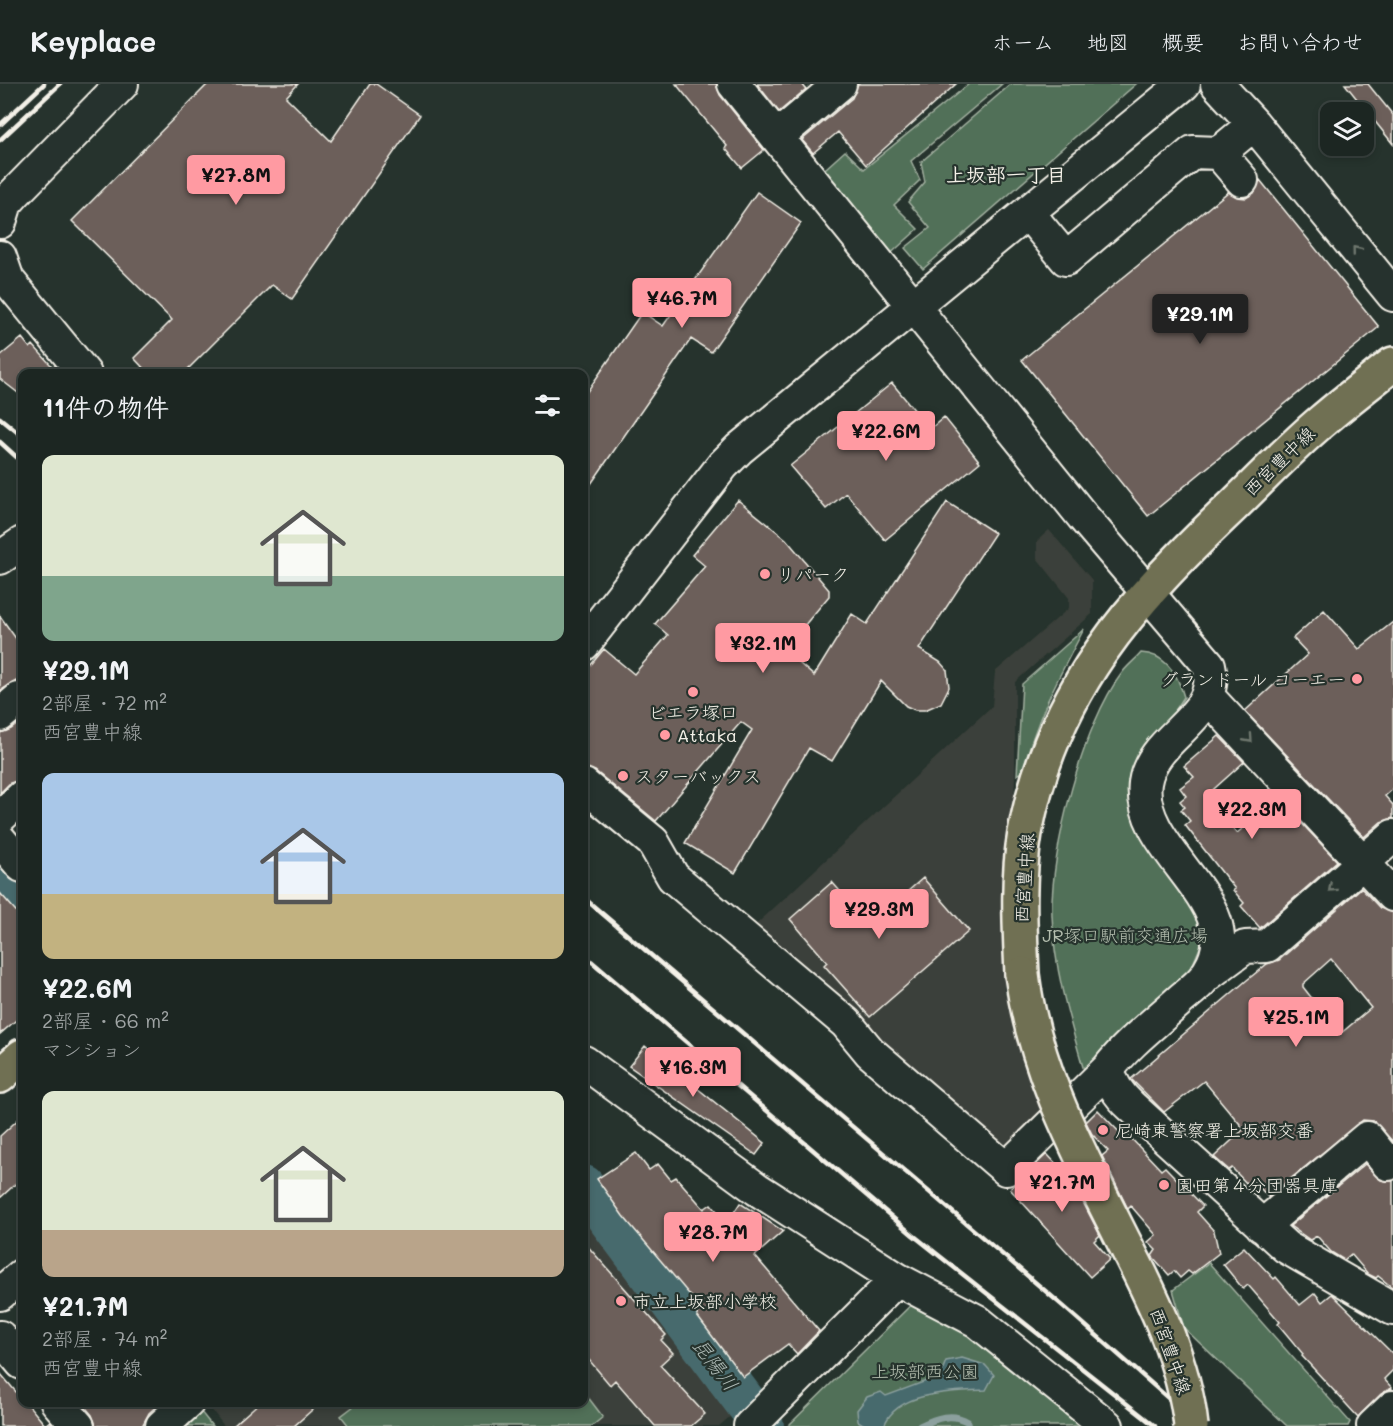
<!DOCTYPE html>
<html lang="ja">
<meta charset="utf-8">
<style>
:root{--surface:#1c2622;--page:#252e2a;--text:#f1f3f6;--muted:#a0a5a5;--line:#3a4340;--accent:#ff9aa2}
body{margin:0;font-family:Mali,"Klee One",sans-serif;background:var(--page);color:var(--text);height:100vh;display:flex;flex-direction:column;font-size:22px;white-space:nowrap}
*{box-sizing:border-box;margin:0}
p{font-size:20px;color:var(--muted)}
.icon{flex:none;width:33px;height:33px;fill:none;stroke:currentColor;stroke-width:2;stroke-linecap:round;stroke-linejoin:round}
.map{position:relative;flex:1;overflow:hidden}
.sheet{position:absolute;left:18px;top:285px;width:570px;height:1038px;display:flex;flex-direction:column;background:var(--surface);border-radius:12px;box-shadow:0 3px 9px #0003,0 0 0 2px var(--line)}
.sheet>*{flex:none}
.fabs{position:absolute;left:1320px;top:18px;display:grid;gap:12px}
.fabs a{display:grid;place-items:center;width:54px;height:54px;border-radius:12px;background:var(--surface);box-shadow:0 3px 9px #0003,0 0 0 2px var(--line);font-size:30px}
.price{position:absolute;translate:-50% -51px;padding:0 14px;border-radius:6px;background:var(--accent);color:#111;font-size:20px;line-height:39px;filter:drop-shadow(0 2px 3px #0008)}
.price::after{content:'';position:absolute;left:50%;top:36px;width:18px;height:14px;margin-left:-9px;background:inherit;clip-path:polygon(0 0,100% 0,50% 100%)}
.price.selected{background:#222;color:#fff}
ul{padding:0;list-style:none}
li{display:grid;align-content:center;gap:12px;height:318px;padding:0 24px}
li span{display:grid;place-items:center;height:186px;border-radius:12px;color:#555}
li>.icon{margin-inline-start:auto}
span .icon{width:108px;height:108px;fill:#fffc;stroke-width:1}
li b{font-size:26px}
h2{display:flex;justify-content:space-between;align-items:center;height:72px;padding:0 24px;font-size:26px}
header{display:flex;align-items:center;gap:36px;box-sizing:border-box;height:84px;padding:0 30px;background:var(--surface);border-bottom:2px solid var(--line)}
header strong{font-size:28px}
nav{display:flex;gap:33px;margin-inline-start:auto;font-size:21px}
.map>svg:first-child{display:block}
.built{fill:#3b403a}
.green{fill:#517058;stroke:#a2b0a0;stroke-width:1.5}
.water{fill:#476a6d;stroke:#8ca09e;stroke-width:1.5}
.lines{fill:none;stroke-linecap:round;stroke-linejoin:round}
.stream{stroke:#8ca09e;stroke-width:7}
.river{stroke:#476a6d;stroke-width:42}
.building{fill:#6c5f5a;stroke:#f4f1e8;stroke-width:1.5;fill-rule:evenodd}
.minor-casing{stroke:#f4f1e8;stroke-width:36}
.major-casing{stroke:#f4f1e8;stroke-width:38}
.minor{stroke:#26332d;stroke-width:32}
.major{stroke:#706f52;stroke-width:33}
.rail{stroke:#f4f1e8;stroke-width:4.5}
.major-bridge-casing{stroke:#f4f1e8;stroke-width:38;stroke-linecap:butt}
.major-bridge{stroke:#706f52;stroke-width:33}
.oneway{stroke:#6e766e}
.poi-dot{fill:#ff9aa2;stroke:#26332d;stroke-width:2}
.labels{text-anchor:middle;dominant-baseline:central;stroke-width:4.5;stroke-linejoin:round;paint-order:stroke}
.street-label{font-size:18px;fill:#f4f1e8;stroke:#26332d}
.poi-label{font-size:18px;fill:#f4f1e8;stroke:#26332d;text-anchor:start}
.park-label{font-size:18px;fill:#b3bdae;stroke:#26332d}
.neighbourhood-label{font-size:20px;font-weight:bold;fill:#f4f1e8;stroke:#26332d}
.water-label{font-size:20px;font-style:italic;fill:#afbbb7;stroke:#26332d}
</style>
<header>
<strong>Keyplace</strong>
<nav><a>ホーム</a><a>地図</a><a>概要</a><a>お問い合わせ</a></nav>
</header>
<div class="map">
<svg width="1393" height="1342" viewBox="0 0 1393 1342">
<rect width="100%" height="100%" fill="#26332d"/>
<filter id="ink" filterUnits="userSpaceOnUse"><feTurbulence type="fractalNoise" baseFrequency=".0167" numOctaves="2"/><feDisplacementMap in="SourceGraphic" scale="12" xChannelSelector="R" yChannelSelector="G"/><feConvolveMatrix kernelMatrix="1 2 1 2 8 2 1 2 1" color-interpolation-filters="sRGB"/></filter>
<g filter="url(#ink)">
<path class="built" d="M1049,446L1092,496V530L1015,598V692L1004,906L1044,1038L1009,1071L749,847L992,622L995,588L1069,524V514L1037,474V457Z
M584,1116L739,1325L719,1342H224L211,1325L219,1318H584Z"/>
<path class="green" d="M969,0H1002L911,77L920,96L894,121L918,145L886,174L816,93L845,67L864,85Z
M1011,0H1136L923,185L905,164L930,144L908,118L925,98L921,78Z
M1084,545C1059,592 1035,636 1023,688L1017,691L1022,600Z
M1141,569C1166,570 1178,591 1184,613L1131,695L1129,712L1136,736L1195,828L1201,861L1190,887L1085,990C1070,938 1054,886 1052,831C1050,767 1083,640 1122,589C1127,582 1135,576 1141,569Z
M1209,1179L1350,1338L1348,1342H1287L1184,1244L1173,1206Z
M915,1217L971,1250L1086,1342H788Z
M584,1308L603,1333L592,1342H349L341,1332L358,1319L584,1318Z
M197,1323L212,1342H175Z"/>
<path class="water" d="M962,1274L985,1281L994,1291L986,1306C955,1307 896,1307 884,1342H866L858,1337L857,1326L867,1313L881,1308L886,1312L940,1292L946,1277Z"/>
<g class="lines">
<path class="stream" d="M920,1342C936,1334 952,1328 968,1338L969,1342"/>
<path class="river" d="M0,782L22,807
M584,1102L763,1342"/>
</g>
<path class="building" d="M208,0H298L286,13L331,57L370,0H376L420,31L292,215L272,201L183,290H149L134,274L172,236L72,137Z
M676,0H716L720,11L764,66L742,84L725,64L727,62Z
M757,0H802L806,5L779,28Z
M858,0H956L866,81L838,48L813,69L802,56L852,14Z
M1345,0H1368L1393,31V60Z
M1260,96L1379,243L1148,432L1022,276L1228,108L1237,113L1246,114L1254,109Z
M757,108L801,139L711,268L691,255L584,410V312L642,228L663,242Z
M22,254L30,264L33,261L59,290H22V312L0,295V272Z
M892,299L930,345L944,333L980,378L885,456L846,409L826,425L790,382Z
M738,416L786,455L829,506V512L784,566L814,592L852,530L867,540L947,418L995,449L919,565L940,578L947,586L949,603L941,619L925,626H915L906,622L881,597L832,677L809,664L735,789L685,759L752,646L741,638L656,737L595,687L584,684V589L604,565L634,590L668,551L655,540L705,482L692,471Z
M1324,526L1359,565L1393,538V705L1385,712L1393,721V734L1381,738L1364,753L1245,627L1308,570L1293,554Z
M0,532L22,563V598L16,597L0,607Z
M22,637V696L10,699L0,709V649L11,645Z
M1219,652L1244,678L1206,712L1237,749L1279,715L1337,777L1260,844L1241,822L1244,819L1233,806L1235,805L1185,741L1190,737L1181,726L1185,723L1180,717L1186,712L1180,704L1194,693L1184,682Z
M923,794L969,847L870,933L824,881L827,878L790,835L832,798L846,814L851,809L875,836Z
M1361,804L1380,824L1393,828V1058L1374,1037L1363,1036L1268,1113L1254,1097L1248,1101L1232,1084L1229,1086L1214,1073L1244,1045L1204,997L1164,1028L1131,995L1247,896L1267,880L1279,876ZM1331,875L1371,924L1340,950L1303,903V900Z
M0,809L22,834V931L0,950Z
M645,962L765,1059L756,1071L629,982Z
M1098,1026L1123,1052L1126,1049L1161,1086L1165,1083L1203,1122L1197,1128L1214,1147L1219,1169L1192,1190L1188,1187L1180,1194L1174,1187L1169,1191L1152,1172L1156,1166L1148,1158L1156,1151L1131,1122L1128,1125L1102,1072L1108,1067L1092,1050L1086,1038Z
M22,1032V1094L0,1114V1052Z
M636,1069L649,1086L658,1080L671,1096L676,1093L704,1125L711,1120L727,1139L740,1119L783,1147L755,1172L819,1247L797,1270L788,1260L743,1293L697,1232V1225L700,1223L623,1132L597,1095Z
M1047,1070L1072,1097L1100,1151L1094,1157L1110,1175L1090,1193L1010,1105Z
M1365,1080L1381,1096L1393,1097V1204L1378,1192L1376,1194L1368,1190L1351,1170L1344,1176L1331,1168L1317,1152L1310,1156L1290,1142Z
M584,1158L666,1251L661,1256L673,1269L660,1281L705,1330L691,1342H655L615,1296L610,1301L584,1270Z
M1244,1163L1274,1195L1276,1193L1300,1221L1315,1209L1322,1218L1332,1210L1393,1270V1286L1384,1295L1392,1304L1381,1310L1358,1333L1302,1272L1303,1270L1278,1240L1280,1238L1248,1201L1243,1205L1223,1180Z
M0,1289L22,1315V1318H26L45,1341L50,1337L54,1342H0Z
M81,1318H161L149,1329L142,1342H96L92,1331Z
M260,1318H321L294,1342H233Z"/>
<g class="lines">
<g class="minor-casing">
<path id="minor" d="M734,0L1084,434L1209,581C1222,635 1152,650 1145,699C1136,770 1259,823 1204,894C1198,902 1188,909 1180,916C1156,938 1128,959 1108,985C1111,1001 1120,1012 1131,1022L1286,1163L1393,1225
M1217,0L1254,40L1393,211
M777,53L840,0
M1219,69L1242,96
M1028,129L1066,175L1193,68L1219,69L1254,40
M0,138L6,119L14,110L122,0
M0,173L8,196L85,290
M0,474L22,459
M584,560L723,381L739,365L1184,0
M1208,613L1393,811
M0,631L19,615L22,619
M584,701L653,758L673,793L846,939L870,968L1006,1085L1108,985
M0,733L22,713
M0,756L22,782
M1207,891L1245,863L1267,862L1393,752
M584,978L757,1105L897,1195L977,1237L1107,1342
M1262,1142L1367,1054L1388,1080L1393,1076
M0,1210L22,1191
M0,1253L22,1279
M57,1318L78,1342
M162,1342L188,1318
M750,1342L897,1195
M1373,1342L1393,1323"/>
</g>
<g class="major-casing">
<path id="major" d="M1022,890C1020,844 1017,795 1025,749C1052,605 1131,519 1233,422C1263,393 1291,363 1322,337C1345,317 1369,299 1393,280
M0,992L22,972"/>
</g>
<use href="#minor" class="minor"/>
<use href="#major" class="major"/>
<path class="rail" d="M0,41L44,0
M0,56L60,0
M0,334L22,352
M0,358L22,378
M584,814L1063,1222L1200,1342
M584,871L913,1151L1155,1342"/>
<g class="major-bridge-casing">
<path id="major-bridge" d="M1022,890C1034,987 1081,1072 1124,1158C1154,1216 1184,1277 1191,1342"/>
</g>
<use href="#major-bridge" class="major-bridge"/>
</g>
<defs><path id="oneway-chevron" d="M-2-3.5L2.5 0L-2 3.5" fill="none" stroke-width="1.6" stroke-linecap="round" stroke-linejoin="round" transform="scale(1.5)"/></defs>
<g class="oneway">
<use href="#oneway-chevron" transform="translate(1356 166) rotate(-129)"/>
<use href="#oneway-chevron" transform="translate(1249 655) rotate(48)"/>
<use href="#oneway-chevron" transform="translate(1332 804) rotate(138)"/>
</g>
</g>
<g class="poi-dot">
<circle cx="765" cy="490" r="6"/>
<circle cx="1357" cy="595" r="6"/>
<circle cx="693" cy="608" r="6"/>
<circle cx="665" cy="651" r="6"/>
<circle cx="623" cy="692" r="6"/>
<circle cx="1103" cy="1046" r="6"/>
<circle cx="1164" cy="1101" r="6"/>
<circle cx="621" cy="1217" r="6"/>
</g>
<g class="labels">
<g class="street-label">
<text transform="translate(1279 377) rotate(-44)">西宮豊中線</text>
<text transform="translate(1024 794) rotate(-86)">西宮豊中線</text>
<text transform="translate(1171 1267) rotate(71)">西宮豊中線</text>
</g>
<g class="poi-label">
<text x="777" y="490">リパーク</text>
<text x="1345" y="595" text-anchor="end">グランドール コーエー</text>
<text x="693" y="628" text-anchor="middle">ビエラ塚口</text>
<text x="677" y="651">Attaka</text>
<text x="635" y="692">スターバックス</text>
<text x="1115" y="1046">尼崎東警察署上坂部交番</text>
<text x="1176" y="1101">園田第４分団器具庫</text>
<text x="633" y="1217">市立上坂部小学校</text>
</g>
<g class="park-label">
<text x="1125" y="851">JR塚口駅前交通広場</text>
<text x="925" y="1287">上坂部西公園</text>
</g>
<g class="neighbourhood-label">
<text x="1006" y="90">上坂部一丁目</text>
</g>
<g class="water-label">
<text transform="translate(716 1280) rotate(53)">昆陽川</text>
</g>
</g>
</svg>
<div class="fabs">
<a><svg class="icon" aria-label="layers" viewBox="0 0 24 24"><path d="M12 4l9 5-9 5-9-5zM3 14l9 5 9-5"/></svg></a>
</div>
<b class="price" style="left:236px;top:122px">¥27.8M</b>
<b class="price" style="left:682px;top:245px">¥46.7M</b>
<b class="price selected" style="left:1200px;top:261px">¥29.1M</b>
<b class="price" style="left:886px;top:378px">¥22.6M</b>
<b class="price" style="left:763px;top:590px">¥32.1M</b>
<b class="price" style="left:1252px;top:756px">¥22.3M</b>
<b class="price" style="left:879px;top:856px">¥29.3M</b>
<b class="price" style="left:1296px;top:964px">¥25.1M</b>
<b class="price" style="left:693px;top:1014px">¥16.3M</b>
<b class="price" style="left:1062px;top:1129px">¥21.7M</b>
<b class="price" style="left:713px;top:1179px">¥28.7M</b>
<section class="sheet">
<h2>11件の物件<svg class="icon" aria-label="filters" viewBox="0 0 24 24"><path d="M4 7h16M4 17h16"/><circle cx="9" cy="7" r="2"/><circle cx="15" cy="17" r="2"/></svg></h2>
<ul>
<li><span style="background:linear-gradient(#dfe7d0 65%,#7fa58c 0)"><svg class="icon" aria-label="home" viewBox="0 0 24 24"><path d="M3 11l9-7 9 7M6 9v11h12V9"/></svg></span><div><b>¥29.1M</b><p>2部屋 · 72 m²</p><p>西宮豊中線</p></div></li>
<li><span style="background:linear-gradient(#a9c7e8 65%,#c2b280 0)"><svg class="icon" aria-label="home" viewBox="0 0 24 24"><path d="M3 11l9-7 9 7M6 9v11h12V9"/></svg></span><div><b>¥22.6M</b><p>2部屋 · 66 m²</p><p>マンション</p></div></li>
<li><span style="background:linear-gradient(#dfe7d0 75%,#b9a48a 0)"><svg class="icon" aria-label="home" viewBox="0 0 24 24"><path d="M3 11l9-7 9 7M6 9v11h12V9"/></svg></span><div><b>¥21.7M</b><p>2部屋 · 74 m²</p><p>西宮豊中線</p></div></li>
</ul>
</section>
</div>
